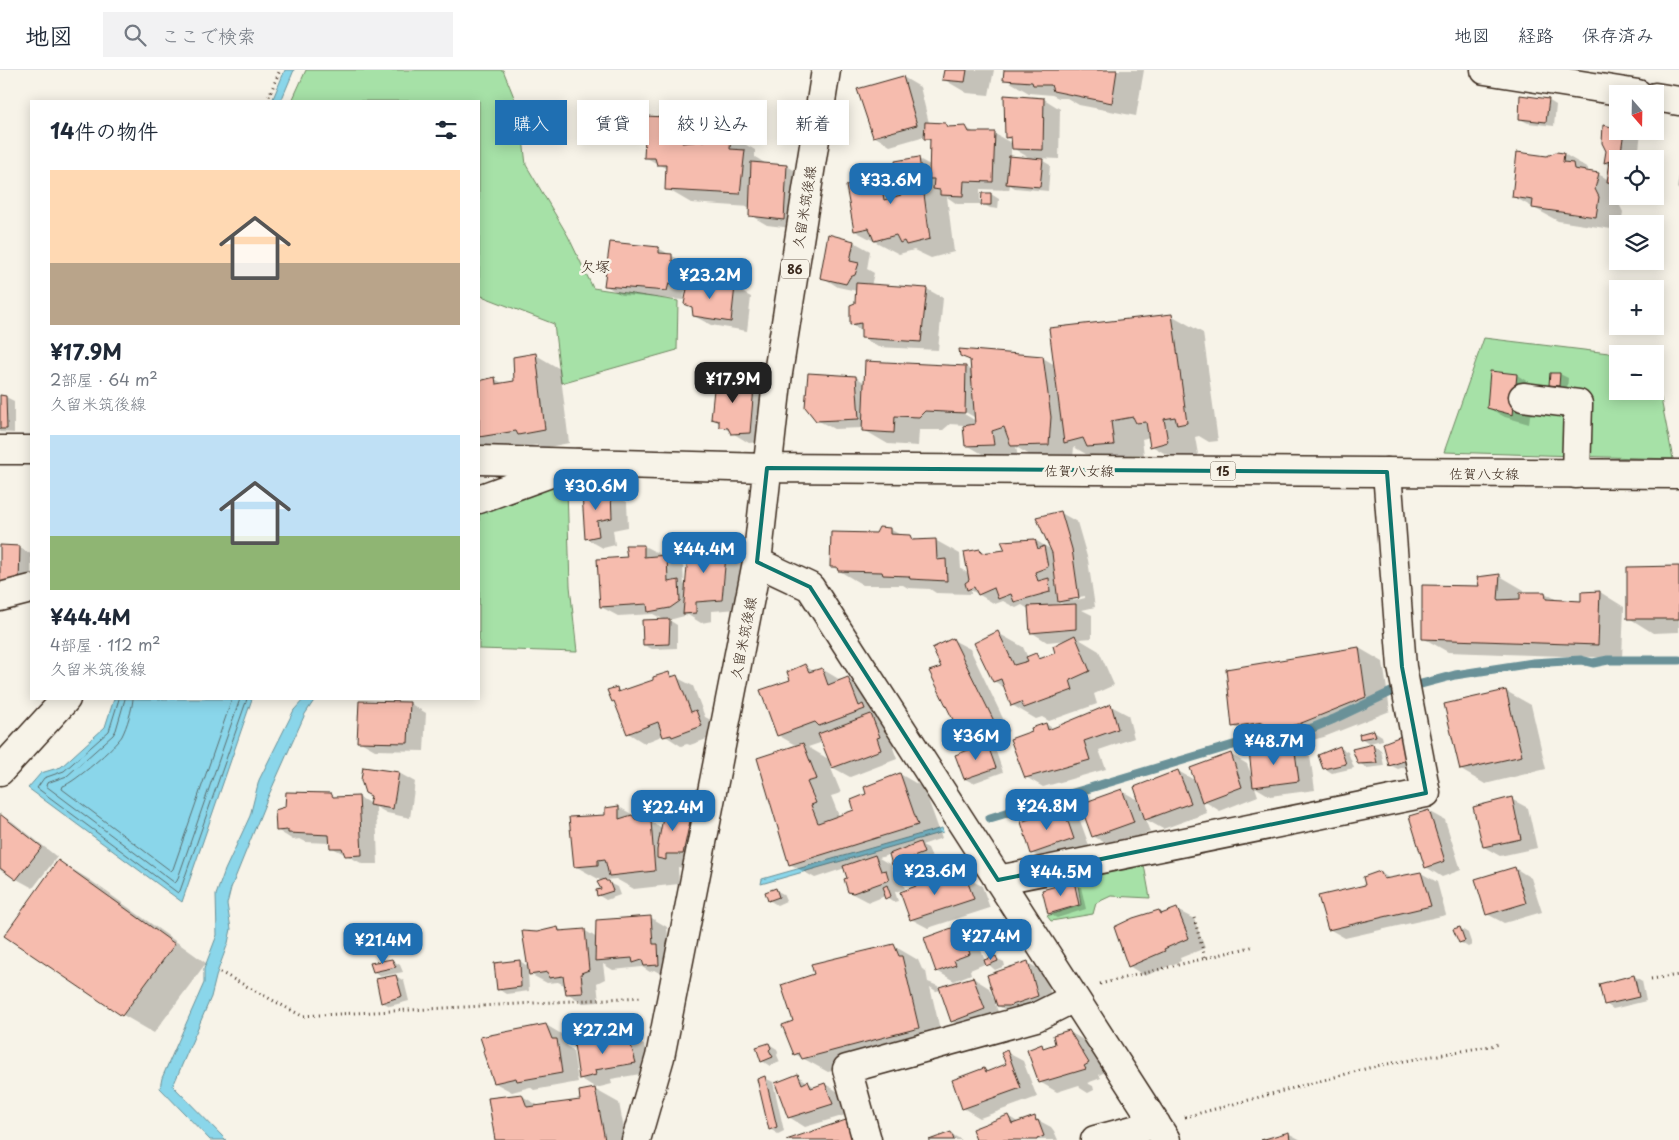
<!DOCTYPE html>
<html lang="ja">
<meta charset="utf-8">
<style>
:root{--surface:#fff;--page:#f2f2f3;--text:#1f2937;--muted:#747a83;--line:#e0e1e3;--accent:#1f6fb2}
body{margin:0;font-family:"Playpen Sans","Klee One",sans-serif;background:var(--page);color:var(--text);height:100vh;display:flex;flex-direction:column;font-size:19px;white-space:nowrap}
*{box-sizing:border-box;margin:0}
p{font-size:16px;color:var(--muted)}
.icon{flex:none;width:28px;height:28px;fill:none;stroke:currentColor;stroke-width:2;stroke-linecap:round;stroke-linejoin:round}
.map{position:relative;flex:1;overflow:hidden}
.details{position:absolute;left:30px;top:30px;width:450px;height:600px;display:flex;flex-direction:column;background:var(--surface);border-radius:0px;box-shadow:0 2px 12px #0003}
.details>*{flex:none}
.banner{position:absolute;left:495px;top:30px;width:475px;height:45px;display:flex;gap:10px}
.needle{width:32px;rotate:160deg}
.controls{position:absolute;left:1609px;top:15px;display:grid;gap:10px}
.controls a{display:grid;place-items:center;width:55px;height:55px;border-radius:0px;background:var(--surface);box-shadow:0 2px 12px #0003;font-size:25px}
.price{position:absolute;translate:-50% -42px;padding:0 11px;border-radius:10px;background:var(--accent);color:#fff;font-size:16px;line-height:32px;filter:drop-shadow(0 1px 2px #0008)}
.price::after{content:'';position:absolute;left:50%;top:30px;width:15px;height:11px;margin-left:-8px;background:inherit;clip-path:polygon(0 0,100% 0,50% 100%)}
.price.selected{background:#222;color:#fff}
ul{padding:0;list-style:none}
li{display:grid;align-content:center;gap:10px;height:265px;padding:0 20px}
li span{display:grid;place-items:center;height:155px;border-radius:0px;color:#555}
li>.icon{margin-inline-start:auto}
span .icon{width:90px;height:90px;fill:#fffc;stroke-width:1}
li b{font-size:21px}
h2{display:flex;justify-content:space-between;align-items:center;height:60px;padding:0 20px;font-size:21px}
.chip{padding:0 18px;border-radius:0px;background:var(--surface);box-shadow:0 2px 12px #0003;font-size:18px;line-height:45px}
.chip.selected{background:var(--accent);color:#fff}
header{display:flex;align-items:center;gap:30px;box-sizing:border-box;height:70px;padding:0 25px;background:var(--surface);border-bottom:1px solid var(--line)}
header strong{font-size:24px}
nav{display:flex;gap:28px;margin-inline-start:auto;font-size:18px}
.search{width:350px;height:45px;background:var(--page);display:flex;align-items:center;gap:12px;box-sizing:border-box;padding:0 18px;border-radius:0px;color:var(--muted);font-size:19px}
.map>svg:first-child{display:block}
.green{fill:#a6e1a7;stroke:#708662}
.water{fill:#8ad6ea;stroke:#6a9198}
.shadow{fill:#0003;fill-rule:evenodd}
.lines{fill:none;stroke-linecap:round;stroke-linejoin:round}
.shore{stroke:#5b6f70;stroke-width:1}
.stream{stroke:#6a9198;stroke-width:9}
.building{fill:#f6bcae;stroke:#3b2a1e}
.minor-casing{stroke:#3b2a1e;stroke-width:31}
.major-casing{stroke:#3b2a1e;stroke-width:31}
.path{stroke:#3b2a1e;stroke-width:3;stroke-dasharray:1 4;stroke-linecap:butt}
.minor{stroke:#f7f3e8;stroke-width:28}
.major{stroke:#f7f3e8;stroke-width:28}
.marked{fill:none;stroke:#0f766e;stroke-width:4;stroke-linejoin:round}
.labels{text-anchor:middle;dominant-baseline:central;stroke-width:5;stroke-linejoin:round;paint-order:stroke}
.shield{fill:#f7f3e8;stroke:#73665b;stroke-width:1}
.shield-label{font-size:12px;font-weight:bold;fill:#3b2a1e}
.street-label{font-size:14px;fill:#3b2a1e;stroke:#f7f3e8}
.neighbourhood-label{font-size:15px;fill:#3b2a1e;stroke:#f7f3e8}
</style>
<header>
<strong>地図</strong>
<div class="search"><svg class="icon" aria-label="search" viewBox="0 0 24 24"><circle cx="10" cy="10" r="6"/><path d="M15 15l6 6"/></svg>ここで検索</div>
<nav><a>地図</a><a>経路</a><a>保存済み</a></nav>
</header>
<div class="map">
<svg width="1679" height="1070" viewBox="0 0 1679 1070">
<rect width="100%" height="100%" fill="#f7f3e8"/>
<filter id="ink" filterUnits="userSpaceOnUse"><feTurbulence type="fractalNoise" baseFrequency=".02" numOctaves="2"/><feDisplacementMap in="SourceGraphic" scale="10" xChannelSelector="R" yChannelSelector="G"/><feConvolveMatrix kernelMatrix="1 2 1 2 8 2 1 2 1" color-interpolation-filters="sRGB"/></filter>
<g filter="url(#ink)">
<path class="green" d="M306,0H503L520,42L526,95L568,166L593,218L678,231L677,280L561,313L554,254L479,225V31H292Z
M1484,268L1617,284L1618,321H1655V299L1673,389L1444,382Z
M538,416L567,418L570,516L577,582L479,579V438Z
M1144,795L1150,828L1111,826L1096,833L1093,844L1051,851L1047,846L1081,835L1077,808Z"/>
<path class="water" d="M285,0H294L281,31H272Z
M114,629H252L182,832L28,718L41,703L61,697L105,657Z
M304,629H315L305,644L267,729L231,818L227,834L231,859L228,873L217,903L211,927L173,1016L226,1070H210L160,1018L162,1008L204,913V899L217,865L216,825L225,800L250,746L259,710L294,640Z
M942,758L943,762L761,814L762,809Z"/>
<path class="shadow" d="M945,0H994L989,25L967,23L943,9Z
M1005,0H1144L1136,46L1079,35L1067,28H1059L1052,25L1029,23L1005,9Z
M903,7L920,17L929,53L945,54L952,58L965,57L975,63L995,64L1013,74V71L1007,68L1044,29L1060,39L1059,89L1038,88L1050,95L1048,121L1015,118L1010,115L1009,120L980,119V134H957L947,127L954,182L931,188L914,180L899,184L855,161L863,111L879,102L900,114L919,89L930,95L932,72L925,68V66L890,76L874,66ZM1011,77L1033,90L1011,88Z
M1548,30L1556,35L1554,56L1528,53L1520,49Z
M683,50L708,64L707,72H713L711,67L731,66L755,80V87L768,95L787,96L804,106L800,159L767,155L750,145V137L691,133L667,119V99L645,87Z
M1618,61H1641L1638,89H1618V126H1621L1619,134L1623,142L1621,154H1618V160L1558,151L1514,127L1547,88L1564,84L1588,98V102L1598,104L1609,110L1610,96L1605,93L1607,81Z
M1679,105V120L1677,118Z
M991,124L999,129L998,139L990,138L983,134Z
M829,165L854,172L870,181L867,199L874,203L871,216L927,219L943,228L938,280L878,277L862,267V261L851,254L856,234L857,221L838,217L822,207Z
M658,178L701,202L700,212L734,218L751,227L747,261L711,255L694,246L688,222L685,221L684,230L622,225L606,216Z
M1171,245L1203,263L1218,371L1209,372L1199,366L1195,367L1199,390L1183,394L1152,376L1150,367L1142,369L1145,393L1096,390L1074,377L1073,388L1037,389L1016,377L1018,388L991,389L967,375L964,355L950,354L943,360H919L918,376L888,374L864,360V358L834,359L817,350L856,307L865,313L966,297L972,301L971,291L961,285L1043,288L1055,295ZM960,339L976,348V351L959,341Z
M536,285L560,299L569,373L543,378L537,375L491,383L479,376V312L495,309L504,314L515,312Z
M1491,303L1517,305L1533,315L1538,331L1537,344L1530,345L1529,354L1505,347L1488,338Z
M1551,304H1560L1568,308L1567,320L1559,319L1551,314Z
M749,310L765,319L766,371L749,373L721,356L720,353L712,349Z
M0,327H6L14,331V363L0,362Z
M611,423L627,432L628,457L613,460L615,475L603,478L587,469L583,425Z
M1061,443L1077,452L1088,490L1095,537L1082,540L1092,545V568L1079,569L1099,581L1114,615L1094,624L1097,634L1049,651L1042,647L1036,649L1012,635L1005,618L994,611L998,563L1023,577L1028,588L1036,585L1043,589L1057,584L1068,570L1047,572L1031,562L1030,540L1022,535L1016,538L1003,531L995,534L971,520V524L936,523L930,519L908,518L903,515H863L831,496L877,464L880,458L890,459L902,466H909L918,471L935,470L960,484L961,499L969,504L980,480L987,484L1007,481L1035,470L1052,480ZM1085,526V528L1073,531V528ZM1061,533L1067,536L1051,535Z
M691,473L727,475L743,484L738,539L712,541V551L701,553L688,545L669,550L677,555V578L652,579L644,575L665,550L653,544L618,546L601,537L628,489L644,476L683,496L684,514L687,516Z
M0,477L20,478L31,484V522H0Z
M1679,498V562L1653,563L1629,548Z
M1500,506L1524,520V524L1545,523L1559,531L1582,533L1600,522L1624,537L1622,588L1448,582L1423,568L1480,517L1479,509Z
M953,570L970,579L1009,661L978,675L961,666L943,598Z
M1359,578L1383,592L1390,641L1324,667L1293,675L1280,667L1258,670L1233,656Z
M805,596L815,602L822,599L842,611L848,609L872,623L895,677L893,678L897,689L850,707L830,696L841,723L831,726L839,746L855,741L868,724L900,704L924,718L942,768L922,775L928,778L932,787L901,798L893,794L891,784L879,788L891,795L896,807L902,810L905,819L895,822L898,831L894,832L885,826L870,832L866,831L849,822V809L845,798L815,808L790,794L797,676L778,665L791,610ZM823,672L830,690L808,677Z
M668,603L693,616L705,647L713,651L718,665L690,675L687,674L681,676L664,665L644,673L628,663L616,632L613,631L616,619L623,622L655,610Z
M1506,621L1531,635L1546,699L1485,714L1461,700L1446,635Z
M409,633L426,643L424,681L375,680L359,671Z
M1111,636L1128,645L1134,668L1099,680L1106,699L1043,717L1026,707L1033,661L1046,654L1054,659Z
M1374,661L1382,666L1383,670L1369,673L1361,668Z
M1384,674L1417,693L1398,699L1390,695Z
M987,675L995,679L1003,702L973,713L965,709Z
M1294,676L1310,686L1315,720L1270,726L1255,717L1258,726L1220,741L1202,730L1207,743L1163,759L1145,749L1150,762L1109,775L1093,766L1122,721L1140,731L1178,701L1196,711L1230,684L1247,694L1253,709Z
M1373,676L1381,680L1384,696L1367,698L1359,693Z
M1340,678L1348,682L1354,698L1332,703L1324,698Z
M399,703L415,712L410,748L387,743L376,737L378,794H363L331,777V773L306,772L300,769L293,770L277,760L330,725L337,728L359,727L371,734Z
M1511,729L1528,738L1537,778L1500,786L1484,777Z
M619,737L644,751L651,752L663,758L692,743L708,752L699,793L683,792L682,798L678,797L679,814L634,819L616,809L603,810L617,817L620,825L606,830L598,825L602,820V811L575,796L606,746V739Z
M1062,739L1079,748L1090,778L1049,793L1032,783Z
M1429,741L1445,750L1461,800L1442,807L1426,797Z
M0,745L13,752L57,787L33,818L0,800Z
M59,791L90,810L206,893L154,963L123,945L6,866Z
M1515,798L1531,808L1542,842L1504,853L1487,844Z
M1380,802L1390,809L1421,803L1437,812L1446,845L1345,868L1329,859L1366,815Z
M924,805L943,815L965,807L982,816L990,838L928,858L911,849L918,817Z
M1073,813L1081,817L1086,839L1057,848L1049,844Z
M776,820L783,824L786,831L777,835L769,830Z
M1177,840L1194,849L1205,878L1180,888L1181,891L1145,906L1129,896L1159,841L1164,844Z
M650,847L667,857L669,881L675,904H661L654,900L650,902L642,897L613,900L603,894L605,909L597,913L599,932L583,933L567,923L566,916L558,912L547,913L528,903L529,921L506,924L498,919L520,891L529,897L537,864L558,858L564,862L584,860L597,868Z
M960,857L976,866L985,891L996,888L1004,892L1005,896L995,900L987,893L970,900L971,904L954,911L937,901Z
M1460,858L1468,863L1472,875L1468,877L1460,872Z
M894,876L918,890L922,899L926,901L928,912L938,916L939,919L973,908L989,918L994,929L1028,893L1044,902L1054,935L1014,945L995,934L1001,949L968,961L952,951L941,920L936,921L930,917L943,972L828,1002L795,984V952Z
M392,890L400,895L403,902L382,906L374,902Z
M396,906L404,911L409,931L390,936L382,932Z
M1634,906L1642,911L1646,931L1613,939L1606,934Z
M546,955L563,965L568,977L573,980L578,1012L534,1020L530,1017L512,1022L495,1013Z
M1068,961L1085,971L1105,1002L1099,1005L1101,1008L1087,1013L1093,1016L1094,1020L1088,1023L1080,1018L1079,1015L1057,1022L1040,1012L1041,976L1046,978L1057,975Z
M628,966L644,975L652,1002L611,1009L612,1014L596,1018L580,1008Z
M769,974L777,979L778,983L777,985L780,992L770,996L762,991Z
M1006,982L1023,991L1037,1027L980,1048L963,1038L984,999L989,1002L1007,995Z
M798,1006L815,1017L825,1014L842,1024L849,1044L805,1057L789,1047Z
M765,1008L773,1012L784,1061L778,1064L770,1059Z
M594,1019L619,1033L626,1070H496L522,1026L541,1037L581,1031Z
M1008,1046L1019,1053L1034,1048L1051,1057L1054,1061L1058,1070H977Z
M1288,1063L1301,1070H1265Z
M951,1064L962,1070H933Z"/>
<g class="lines">
<path class="shore" d="M119,629L109,661L64,701L44,708L37,718L178,823L180,821L247,629
M125,629L116,660L113,665L67,706L47,713L46,716L175,813L177,811L240,629
M133,629C132,640 127,656 122,666C116,676 74,713 63,716L62,719L171,801L173,799L232,629"/>
<path class="stream" d="M990,748L1250,670L1305,661L1334,649L1391,622L1455,605L1533,593L1581,590L1593,593L1608,590H1679"/>
</g>
<path class="building" d="M944,0H967L965,12L942,10Z
M1004,0H1117L1112,33L1053,21L1051,15H1033L1032,12L1003,10Z
M903,6L917,55L873,67L857,19Z
M1004,25L1044,28L1043,80L1012,79L1011,67L1005,68Z
M1520,25L1549,29L1546,52L1519,49Z
M1614,41L1618,42V61H1624L1620,89H1618V113L1607,112L1610,91L1604,93L1606,81L1602,73L1603,55L1612,57Z
M646,46L684,48L682,73L711,70L710,66L731,65L730,79L745,80L740,124L665,120L666,95H657L655,88H644Z
M925,52L945,53L947,57L966,56L969,62H995L993,112L964,111L963,126L940,125V120L933,119L934,109H929L930,69H924Z
M1517,82L1547,86L1556,82L1564,83L1563,92L1573,93L1574,99L1599,103L1595,119L1599,127L1596,147L1532,138L1533,130L1512,127Z
M1009,86L1043,89L1040,117L1006,114Z
M919,87L930,169L906,175L904,171L900,173L896,165L874,171L869,158L854,161L846,116L862,111L860,106L879,100L884,130L901,125L895,91Z
M751,92L787,95L784,150L749,146Z
M982,123H991V135H981Z
M828,164L854,171L850,191L859,193L855,205L850,207L846,214L820,208Z
M610,172L659,177V183L672,184V191L685,192L683,217L669,213L667,221L604,216Z
M689,209L735,216L731,252L693,246L692,237L684,234Z
M856,213L927,218L921,272L861,268V253L850,255V235L855,233Z
M1172,244L1187,353L1177,355L1175,347L1164,349L1168,372L1150,377L1146,352L1136,353L1133,347L1111,351L1114,375L1087,377L1083,368L1064,373L1049,258Z
M959,279L1043,286L1051,347L1049,375L1011,376L1004,357L992,361L994,375L965,376L963,356L975,354L970,290L960,286Z
M536,283L545,360L518,365L516,361L479,367V311L495,307L496,314L514,311L513,287Z
M865,291L966,296L965,343L925,341L919,347L895,346L894,363L862,361Z
M1490,301L1517,304L1513,345L1487,338Z
M808,303L856,306L859,349L816,351L805,337Z
M1550,303H1560L1559,316L1549,315Z
M725,307L750,308L747,315L754,317L750,363L731,364L728,358L719,357V351L711,349L715,309Z
M0,325L6,326L7,359H0Z
M611,421L612,448L597,451L599,466L585,469L582,424Z
M1061,441L1072,479L1079,528L1058,532L1052,483L1036,447Z
M879,457L890,458V464L910,465L912,470L936,469L937,490L946,489L947,511L910,509L909,506L883,505L882,502L838,501L837,497H830L831,462L876,463Z
M1035,469L1038,479L1044,476L1048,497L1035,502L1038,511L1049,508L1050,522L1014,532L1011,524L998,529L994,518L978,525L974,517L967,520L965,513L969,510L964,482L980,479L981,483L1005,480L1001,471Z
M689,472L727,474L722,530L696,532V543L683,544Z
M0,475L20,476L19,513H0Z
M625,475H644V487L667,485L668,512L679,510L680,531L670,538L648,542L647,534L600,537L597,489L627,487Z
M1679,496V549H1627V497Z
M1500,504L1498,530L1520,529V522H1545L1546,529L1581,531V522L1600,521L1598,575L1422,569V515L1479,516L1477,507Z
M1076,534V559L1030,563L1028,536Z
M670,549L669,574L643,575L642,550Z
M998,561L1014,595L1028,591L1026,587L1036,583L1039,589L1055,583L1053,576L1075,565L1090,601L1070,610L1073,620L1024,638L1021,632L1011,636L1001,609L993,612L974,573Z
M953,568L994,651L961,666L929,601L941,597L932,578Z
M1359,577L1366,627L1299,654L1267,661L1263,652L1232,657L1226,599Z
M805,594L809,602L822,598L828,615L848,607L859,636L863,634L865,639L819,656L815,652L777,666L760,620L790,610L787,602Z
M669,602L671,607L677,605L691,642L696,640L702,656L672,667L671,665L663,667L658,652L627,664L614,631L612,632L607,620L617,617L618,622L653,610V607Z
M1506,620L1522,686L1460,700L1444,634Z
M359,631L410,632L408,673L357,672Z
M1111,634L1118,659L1084,671L1090,690L1025,708L1010,669L1032,661L1031,658L1046,653L1048,660Z
M871,644L880,667L877,668L881,680L832,698L818,664Z
M1374,660L1376,666L1360,669L1359,664Z
M1404,665L1410,689L1389,696L1383,673Z
M803,673L817,709L807,712L816,733L811,735L818,753L854,740L851,730L866,724L864,717L900,703L918,755L789,795L757,688Z
M987,673L996,698L964,709L955,685Z
M1373,674L1377,693L1358,694L1352,679Z
M1294,675L1299,711L1253,717L1249,681Z
M1340,676L1346,694L1323,699L1318,685Z
M1231,683L1242,717L1202,732L1190,698Z
M363,697L399,702L393,739L369,735L371,726L365,723L361,710Z
M1178,700L1191,733L1145,750L1134,717Z
M1122,719L1134,752L1092,767L1080,734Z
M286,722L331,723L333,727L359,726L362,785L345,786L342,778H330L329,765L288,763V760L276,761L275,740L285,737Z
M1512,727L1521,769L1483,777L1473,737Z
M619,736V749L632,745L635,749L651,751L655,801L609,806L605,789L598,790V795L574,797L569,747L605,745V738Z
M665,737L692,742L683,784H666V790L657,788V780Z
M1063,737L1074,769L1031,784L1021,752Z
M1429,740L1445,791L1425,798L1409,746Z
M0,744L42,777L16,810L0,798Z
M920,772L924,783L892,795L889,784Z
M875,785L881,801L886,800L889,810L853,823L848,822L844,809L847,808L843,796Z
M58,790L175,874L122,946L4,866Z
M1515,797L1526,833L1486,845L1475,809Z
M1380,801L1384,809L1421,802L1431,836L1328,860L1318,826L1365,815L1363,807Z
M925,804L928,812L936,809L939,815L965,805L974,829L910,850L900,822L916,816L914,808Z
M605,809L606,811H609L613,821L597,826L596,820L601,819L597,812Z
M1074,811L1079,835L1048,844L1042,820Z
M887,815L891,826L885,829L883,823L885,822L883,817Z
M776,818L779,827L768,831L765,822Z
M1177,838L1189,868L1164,879L1165,881L1128,897L1114,857L1133,848L1159,840L1161,844Z
M651,846L653,874H658L659,895L644,896L642,890L633,893L632,888L595,891L596,850Z
M960,855L970,884L954,890L956,895L936,902L924,868Z
M558,857L559,861L585,859L589,900L581,903L583,923L566,924L563,906L549,908L548,902L529,905L522,861L537,862Z
M1460,857L1465,871L1459,873L1453,859Z
M894,874L899,886H902L919,958L802,989L799,983L794,985L782,955L793,951L781,915L814,904L811,894Z
M996,886L998,891L986,896L984,890Z
M392,889L396,897L373,902L370,893Z
M520,890L521,917L497,920L494,893Z
M1028,891L1038,926L1009,936H997L987,905Z
M396,905L402,926L381,933L376,909Z
M1634,905L1639,927L1604,935L1599,914Z
M973,907L985,939L951,952L939,917Z
M546,954L552,969H557L562,1003L517,1011L516,1008L494,1013L483,982L484,979L480,967Z
M1069,960L1089,993L1084,996L1086,999L1039,1013L1027,980L1042,974L1043,978L1055,974L1053,965Z
M628,965L636,993L595,1000L596,1005L579,1009L574,974Z
M769,973L771,978L769,980L773,987L761,992L756,977Z
M1007,980L1021,1018L962,1039L952,1010L984,998L986,1002L1006,994L1001,983Z
M798,1004L802,1014L808,1011L811,1018L825,1013L833,1034L788,1048L775,1013Z
M765,1006L777,1057L769,1060L757,1009Z
M595,1018L605,1070H495L488,1028L522,1024L527,1037L580,1030L579,1021Z
M1008,1045L1012,1054L1035,1046L1036,1051L1038,1050L1044,1066L1037,1069V1070H976L972,1059Z
M846,1050L853,1070H786Z
M951,1062L954,1070H929Z
M1289,1062L1290,1070H1261Z"/>
<g class="lines">
<g class="minor-casing">
<path id="minor" d="M1485,0L1638,24
M1655,27L1679,31
M1523,327L1578,334L1576,404
M479,429L578,393
M757,492L810,517L1166,1070
M0,527L31,519
M0,701L66,629
M998,810L1426,723L1402,597L1387,402
M867,1070L847,999L1036,947L1074,928
M1095,1070L1156,1054"/>
</g>
<g class="major-casing">
<path id="major" d="M0,380H31
M479,390L767,398L1679,404
M636,1070L660,987L757,492L778,303L826,0"/>
</g>
<path class="path" d="M267,31L280,0
M1194,848L1205,888
M220,902L302,946L643,927
M1651,909L1679,905
M1100,914L1255,876
M1185,1047L1376,996L1501,974"/>
<use href="#minor" class="minor"/>
<use href="#major" class="major"/>
</g>
</g>
<path class="marked" d="M767,398L1387,402L1402,597L1426,723L998,810L810,517L757,492Z"/>
<g class="labels">
<g class="shield">
<rect x="781" y="189.5" width="28" height="19" rx="4"/>
<rect x="1210.5" y="391.5" width="25" height="19" rx="4"/>
</g>
<g class="shield-label">
<text x="795" y="199">86</text>
<text x="1223" y="401">15</text>
</g>
<g class="street-label">
<text transform="translate(804 137) rotate(-81)">久留米筑後線</text>
<text x="1079" y="400">佐賀八女線</text>
<text x="1484" y="403">佐賀八女線</text>
<text transform="translate(743 568) rotate(-79)">久留米筑後線</text>
</g>
<g class="neighbourhood-label">
<text x="595" y="195">欠塚</text>
</g>
</g>
</svg>
<div class="controls">
<a><svg class="needle" viewBox="-14 -14 28 28"><path d="M0-13l5 13h-10z" fill="#e53935"/><path d="M0 13l5-13h-10z" fill="#747a83"/></svg></a>
<a><svg class="icon" aria-label="locate" viewBox="0 0 24 24"><circle cx="12" cy="12" r="6"/><path d="M12 2v4M12 18v4M2 12h4M18 12h4"/></svg></a>
<a><svg class="icon" aria-label="layers" viewBox="0 0 24 24"><path d="M12 4l9 5-9 5-9-5zM3 14l9 5 9-5"/></svg></a>
<a>+</a>
<a>−</a>
</div>
<b class="price" style="left:891px;top:135px">¥33.6M</b>
<b class="price" style="left:710px;top:230px">¥23.2M</b>
<b class="price selected" style="left:733px;top:334px">¥17.9M</b>
<b class="price" style="left:596px;top:441px">¥30.6M</b>
<b class="price" style="left:704px;top:504px">¥44.4M</b>
<b class="price" style="left:976px;top:691px">¥36M</b>
<b class="price" style="left:1274px;top:696px">¥48.7M</b>
<b class="price" style="left:1047px;top:761px">¥24.8M</b>
<b class="price" style="left:673px;top:762px">¥22.4M</b>
<b class="price" style="left:935px;top:826px">¥23.6M</b>
<b class="price" style="left:1061px;top:827px">¥44.5M</b>
<b class="price" style="left:991px;top:891px">¥27.4M</b>
<b class="price" style="left:383px;top:895px">¥21.4M</b>
<b class="price" style="left:603px;top:985px">¥27.2M</b>
<div class="banner">
<a class="chip selected">購入</a>
<a class="chip">賃貸</a>
<a class="chip">絞り込み</a>
<a class="chip">新着</a>
</div>
<section class="details">
<h2>14件の物件<svg class="icon" aria-label="filters" viewBox="0 0 24 24"><path d="M4 7h16M4 17h16"/><circle cx="9" cy="7" r="2"/><circle cx="15" cy="17" r="2"/></svg></h2>
<ul>
<li><span style="background:linear-gradient(#ffd9b3 60%,#b9a48a 0)"><svg class="icon" aria-label="home" viewBox="0 0 24 24"><path d="M3 11l9-7 9 7M6 9v11h12V9"/></svg></span><div><b>¥17.9M</b><p>2部屋 · 64 m²</p><p>久留米筑後線</p></div></li>
<li><span style="background:linear-gradient(#bfe0f5 65%,#8fb573 0)"><svg class="icon" aria-label="home" viewBox="0 0 24 24"><path d="M3 11l9-7 9 7M6 9v11h12V9"/></svg></span><div><b>¥44.4M</b><p>4部屋 · 112 m²</p><p>久留米筑後線</p></div></li>
</ul>
</section>
</div>
